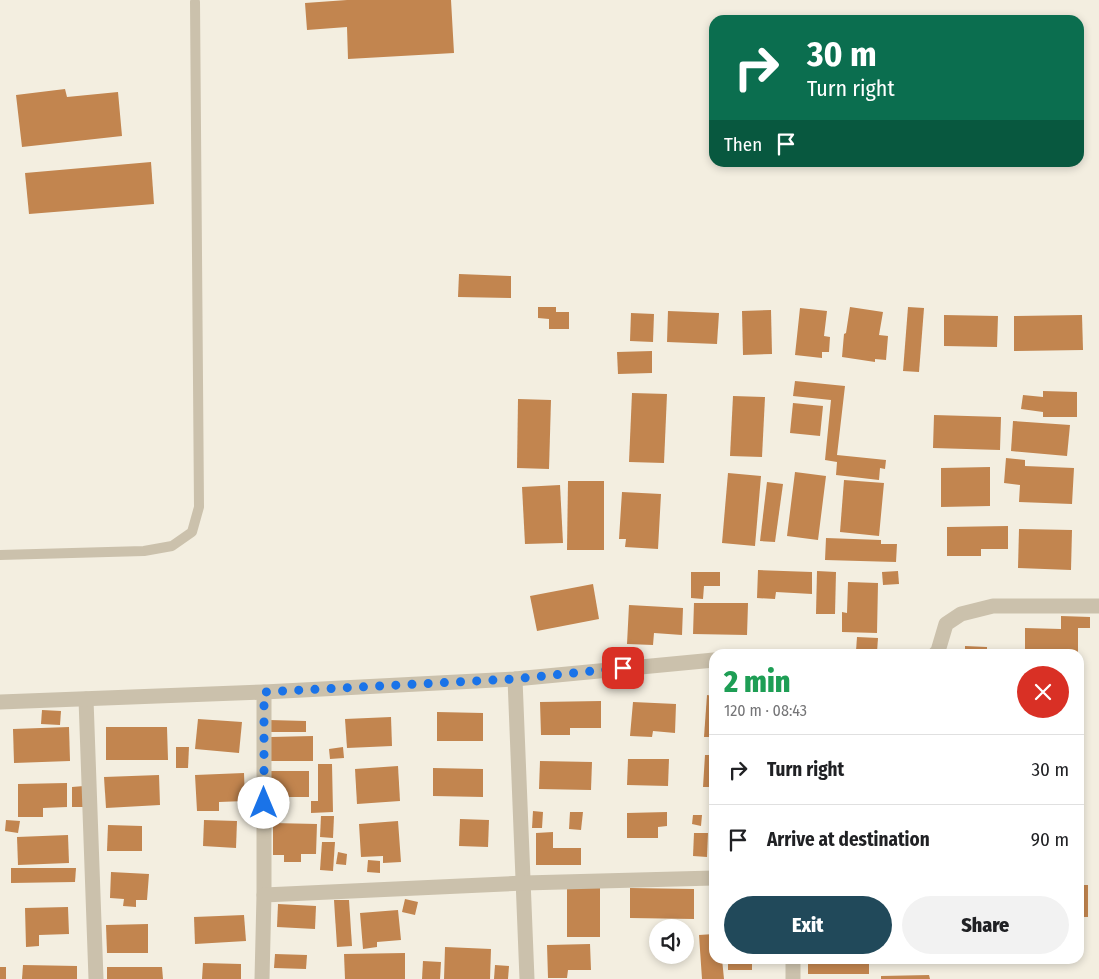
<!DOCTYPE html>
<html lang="en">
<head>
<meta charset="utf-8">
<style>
  body { margin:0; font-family:"Fira Sans Condensed",sans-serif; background:#f2f2f2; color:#202124; height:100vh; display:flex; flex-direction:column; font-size:19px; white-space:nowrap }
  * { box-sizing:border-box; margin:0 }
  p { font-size:16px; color:#757577 }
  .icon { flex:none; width:28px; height:28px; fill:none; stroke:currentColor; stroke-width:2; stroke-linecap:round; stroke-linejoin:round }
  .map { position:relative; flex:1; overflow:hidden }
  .drawer { position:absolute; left:709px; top:649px; width:375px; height:315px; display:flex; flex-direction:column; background:#fff; border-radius:15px; box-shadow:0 2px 8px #0003 }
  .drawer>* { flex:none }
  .guide { position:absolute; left:709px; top:15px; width:375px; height:152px; border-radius:15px; box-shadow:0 2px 8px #0003; background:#0b6e4f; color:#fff; overflow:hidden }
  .fabs { position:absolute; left:649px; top:919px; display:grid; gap:10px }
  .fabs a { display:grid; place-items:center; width:45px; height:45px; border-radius:50%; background:#fff; box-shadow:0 2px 8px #0003; font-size:25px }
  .pin { position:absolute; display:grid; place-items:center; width:42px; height:42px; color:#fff; margin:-21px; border-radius:10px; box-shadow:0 2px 8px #0006 }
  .me { position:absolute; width:55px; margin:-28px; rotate:0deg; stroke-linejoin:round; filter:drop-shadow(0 0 4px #0008) }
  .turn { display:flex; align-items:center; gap:18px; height:105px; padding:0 15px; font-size:22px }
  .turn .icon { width:65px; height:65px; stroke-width:2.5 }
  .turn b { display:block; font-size:35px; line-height:42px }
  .then { display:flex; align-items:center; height:48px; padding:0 15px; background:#0003; gap:10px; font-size:19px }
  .round { display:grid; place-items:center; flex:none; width:52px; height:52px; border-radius:26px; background:#f2f2f2 }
  .summary { display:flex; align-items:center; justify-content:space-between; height:85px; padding:0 15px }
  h1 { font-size:30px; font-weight:800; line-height:38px; color:#1e9e55 }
  .button { display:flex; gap:10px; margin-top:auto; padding:10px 15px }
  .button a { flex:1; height:58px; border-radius:30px; background:#21495a; color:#fff; font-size:20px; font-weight:800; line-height:58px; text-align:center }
  .button a+a { background:#f2f2f2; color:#202124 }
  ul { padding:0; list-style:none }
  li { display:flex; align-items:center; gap:15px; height:70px; padding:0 15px; border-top:1px solid #e0e0e0 }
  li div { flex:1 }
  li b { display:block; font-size:19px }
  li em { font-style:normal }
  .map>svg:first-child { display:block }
</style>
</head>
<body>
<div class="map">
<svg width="1099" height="979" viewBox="0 0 1099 979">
  <rect width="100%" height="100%" fill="#f3eee0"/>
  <!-- building -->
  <g fill="#c2854f">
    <polygon points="347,0 451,0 454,53 348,59 347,27 307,30 305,3"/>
    <polygon points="65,89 67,97 118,92 122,136 22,147 16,95"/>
    <polygon points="151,162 154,204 29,214 25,173"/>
    <polygon points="459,274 511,276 511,298 458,297"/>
    <polygon points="538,307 556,307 556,312 569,312 569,329 549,329 549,319 538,318"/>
    <polygon points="850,307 883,312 879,335 888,336 886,360 875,359 875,362 842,357 844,334 846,333"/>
    <polygon points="908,307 924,308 919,372 903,371"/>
    <polygon points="800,308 827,311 824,336 830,337 829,352 822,352 822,358 795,355"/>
    <polygon points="771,310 772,354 743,355 742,311"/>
    <polygon points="668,311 719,313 717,344 667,342"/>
    <polygon points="631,313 654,314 653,342 630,341"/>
    <polygon points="944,315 998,316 997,347 944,346"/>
    <polygon points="1082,315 1083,350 1014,351 1014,316"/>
    <polygon points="652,351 652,373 618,374 617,352"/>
    <polygon points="795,381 845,386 837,455 886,460 885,469 880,468 879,480 836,475 837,462 825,460 831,400 793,396"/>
    <polygon points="1043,391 1077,392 1077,417 1043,417 1043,412 1021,409 1023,395 1043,397"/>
    <polygon points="632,393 667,394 664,463 629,462"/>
    <polygon points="733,396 765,397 762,457 730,456"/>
    <polygon points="518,399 551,400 549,469 517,468"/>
    <polygon points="793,403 823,406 820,436 790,433"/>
    <polygon points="934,415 1001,417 1000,450 933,448"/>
    <polygon points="1013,421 1070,425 1067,456 1011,451"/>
    <polygon points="1006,458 1025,460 1025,466 1074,468 1072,504 1019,502 1020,485 1004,483"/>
    <polygon points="990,467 990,506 941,507 941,468"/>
    <polygon points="795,472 826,476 818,540 787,536"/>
    <polygon points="728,473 761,476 755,546 722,543"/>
    <polygon points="844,480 884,483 879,536 840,532"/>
    <polygon points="568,481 604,481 604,550 567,550"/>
    <polygon points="767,482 783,484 775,542 760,541"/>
    <polygon points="560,485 563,543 525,544 522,487"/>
    <polygon points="622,492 661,494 658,549 625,547 626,539 619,539"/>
    <polygon points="1008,526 1008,549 981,549 981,556 947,556 947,527"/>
    <polygon points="1019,529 1072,530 1071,570 1018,568"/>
    <polygon points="826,538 881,540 881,544 897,544 896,562 825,560"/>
    <polygon points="758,570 812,572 812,594 776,592 775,599 757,598"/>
    <polygon points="817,571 836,572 835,614 816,614"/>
    <polygon points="898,571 899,584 883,585 882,572"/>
    <polygon points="691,572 720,572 720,586 704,586 703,599 691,598"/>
    <polygon points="848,582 878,583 877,633 842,632 842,612 847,613"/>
    <polygon points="593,584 599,619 537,631 530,596"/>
    <polygon points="694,603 748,603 747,635 693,634"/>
    <polygon points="629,605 683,608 682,635 654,633 653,645 627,644"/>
    <polygon points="1061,616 1090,617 1090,628 1078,628 1078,654 1025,654 1025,628 1061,629"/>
    <polygon points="857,637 878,638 877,652 856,651"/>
    <polygon points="965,646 987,647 987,654 965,654"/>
    <polygon points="707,695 714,696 714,737 704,737"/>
    <polygon points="601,701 601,728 570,728 570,735 541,735 540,702"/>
    <polygon points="633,702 676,704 675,733 653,731 652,737 630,736"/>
    <polygon points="42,710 61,711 60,725 41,724"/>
    <polygon points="437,712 483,713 483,741 437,741"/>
    <polygon points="391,717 392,746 347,748 345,719"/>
    <polygon points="198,719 242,722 239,753 195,749"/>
    <polygon points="269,720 306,721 306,732 269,732"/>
    <polygon points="69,727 70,761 14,763 13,729"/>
    <polygon points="106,727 167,727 168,760 106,760"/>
    <polygon points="313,736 313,761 271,761 271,737"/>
    <polygon points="176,747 189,747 188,768 176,768"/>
    <polygon points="343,747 344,758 330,759 329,749"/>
    <polygon points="705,755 714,755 714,787 703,787"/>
    <polygon points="628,759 669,759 668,786 627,785"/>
    <polygon points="540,761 592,762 591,790 539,789"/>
    <polygon points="318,764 332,764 333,812 311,813 311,801 318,801"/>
    <polygon points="398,766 400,801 357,804 355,769"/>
    <polygon points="433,768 483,769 483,797 433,796"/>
    <rect x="271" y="771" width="38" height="26"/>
    <polygon points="244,773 245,801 219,802 219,811 197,811 195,775"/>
    <polygon points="159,775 160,805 106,808 104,777"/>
    <polygon points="67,783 67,807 43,808 43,817 18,817 18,784"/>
    <polygon points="84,786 84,807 72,807 72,787"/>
    <polygon points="533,811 543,812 542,828 532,828"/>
    <polygon points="570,812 583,812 581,830 569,829"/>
    <polygon points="667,812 667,826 658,827 658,838 627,838 627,813"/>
    <polygon points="693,815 702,815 701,826 692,824"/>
    <polygon points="321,816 334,816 333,838 320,837"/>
    <polygon points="460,819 489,820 488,847 459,846"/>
    <polygon points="6,820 20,821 18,833 5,831"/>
    <polygon points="204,820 237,821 236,848 203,846"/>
    <polygon points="398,821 401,862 383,863 383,856 361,857 359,824"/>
    <polygon points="273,823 317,824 316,854 301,854 301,862 284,862 284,855 273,855"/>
    <polygon points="108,825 142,826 142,851 107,851"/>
    <polygon points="553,832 553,848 581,848 581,865 536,865 536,833"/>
    <polygon points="694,833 708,833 707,857 693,856"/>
    <polygon points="68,835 69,863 18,865 17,837"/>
    <polygon points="322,842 335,842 333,871 320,870"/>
    <polygon points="338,852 347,854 346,865 336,864"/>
    <polygon points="368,860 380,861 380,873 367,872"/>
    <polygon points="11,868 76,868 75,882 11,883"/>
    <polygon points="111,872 149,874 147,900 136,900 136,907 123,906 124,899 110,898"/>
    <rect x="1079" y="885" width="9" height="32"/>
    <rect x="567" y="886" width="33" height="51"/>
    <polygon points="711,887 714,887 714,917 709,917"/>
    <polygon points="630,888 694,889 694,919 630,918"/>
    <polygon points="405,899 418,902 415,915 402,912"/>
    <polygon points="334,900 349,900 352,946 337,947"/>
    <polygon points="278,904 316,906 315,929 277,927"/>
    <polygon points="68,907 69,934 39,935 39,946 26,947 25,908"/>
    <polygon points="398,910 401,940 377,942 377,947 363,949 360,913"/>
    <polygon points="244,915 246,941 195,944 194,917"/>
    <polygon points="148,924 148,953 107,953 106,925"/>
    <polygon points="714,934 714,959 722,959 724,979 702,979 699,935"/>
    <polygon points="590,944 591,970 568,970 567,978 548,978 547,945"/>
    <polygon points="445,947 491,949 490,979 444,979"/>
    <polygon points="405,953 405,979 345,979 344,954"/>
    <polygon points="275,954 307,955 306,969 274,968"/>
    <rect x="728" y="959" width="24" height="11"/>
    <rect x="808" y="959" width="61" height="15"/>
    <polygon points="423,961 441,962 440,979 422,979"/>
    <polygon points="203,963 241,964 241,979 202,979"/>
    <polygon points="23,965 77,966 77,979 22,979"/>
    <polygon points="495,965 509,966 508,979 494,979"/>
    <rect x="0" y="967" width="6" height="12"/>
    <polygon points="107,967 162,967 163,979 107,979"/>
    <polygon points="929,975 930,979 881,979 881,976"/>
  </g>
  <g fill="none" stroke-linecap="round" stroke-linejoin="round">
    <!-- lane -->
    <polyline stroke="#cbc1ac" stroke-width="10" points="0,555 144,551 172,546 192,532 199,507 195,2"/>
    <!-- street -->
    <g stroke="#cbc1ac" stroke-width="15">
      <polyline points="935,654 938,651 946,624 961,614 993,606 1099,606"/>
      <polyline points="515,679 527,979"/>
      <polyline points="86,699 96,979"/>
      <polyline points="0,702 264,692 515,679 714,660"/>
      <polyline points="264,895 264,692"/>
      <polyline points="793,959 793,979"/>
      <polyline points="262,979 264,895 524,883 714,878"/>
    </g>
  </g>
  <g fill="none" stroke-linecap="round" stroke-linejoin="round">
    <!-- route -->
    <polyline stroke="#1a73e8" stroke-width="9" stroke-dasharray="0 16.2" points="264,803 264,692 514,679 623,668"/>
  </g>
</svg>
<div class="fabs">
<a><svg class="icon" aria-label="sound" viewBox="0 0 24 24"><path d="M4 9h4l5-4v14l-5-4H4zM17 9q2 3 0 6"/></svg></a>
</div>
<div class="pin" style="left:623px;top:668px;background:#d93025"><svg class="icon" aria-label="arrive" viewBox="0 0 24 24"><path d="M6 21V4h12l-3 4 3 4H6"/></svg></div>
<svg class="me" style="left:264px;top:803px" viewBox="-20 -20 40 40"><circle r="19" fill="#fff"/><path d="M0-13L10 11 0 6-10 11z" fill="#1a73e8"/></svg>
<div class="guide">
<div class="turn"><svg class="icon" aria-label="right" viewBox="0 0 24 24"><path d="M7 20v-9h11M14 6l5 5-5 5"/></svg><div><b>30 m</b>Turn right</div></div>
<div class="then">Then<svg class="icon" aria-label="arrive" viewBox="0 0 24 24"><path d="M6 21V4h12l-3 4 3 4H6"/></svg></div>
</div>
<section class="drawer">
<div class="summary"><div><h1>2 min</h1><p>120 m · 08:43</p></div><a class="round" style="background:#d93025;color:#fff"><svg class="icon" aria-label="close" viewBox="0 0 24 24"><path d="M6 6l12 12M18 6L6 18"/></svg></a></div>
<ul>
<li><svg class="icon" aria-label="right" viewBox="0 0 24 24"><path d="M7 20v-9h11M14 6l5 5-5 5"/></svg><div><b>Turn right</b></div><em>30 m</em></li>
<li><svg class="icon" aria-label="arrive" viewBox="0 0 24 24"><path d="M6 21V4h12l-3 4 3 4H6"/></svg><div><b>Arrive at destination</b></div><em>90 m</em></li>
</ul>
<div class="button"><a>Exit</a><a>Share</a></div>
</section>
</div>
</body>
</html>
